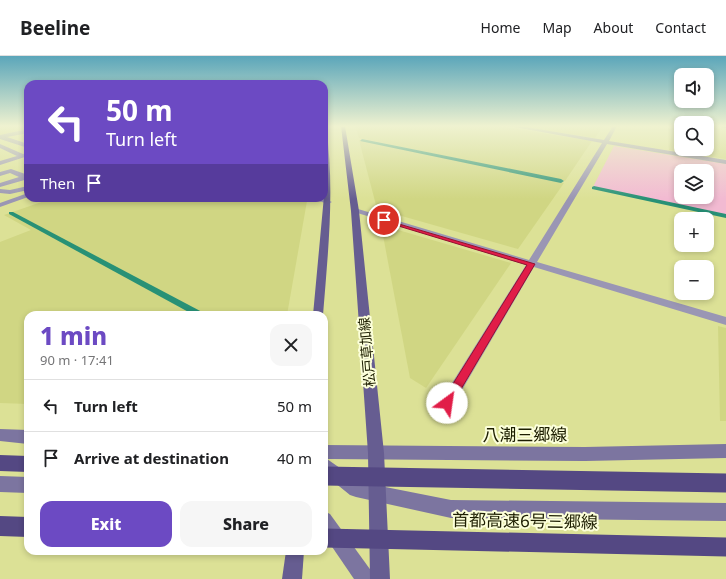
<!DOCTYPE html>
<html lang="en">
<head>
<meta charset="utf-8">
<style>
  body { margin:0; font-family:"Noto Sans","Noto Sans JP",sans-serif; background:#f6f6f6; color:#202124; height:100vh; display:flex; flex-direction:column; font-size:15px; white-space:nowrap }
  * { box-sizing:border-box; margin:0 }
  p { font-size:13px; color:#757577 }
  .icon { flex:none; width:22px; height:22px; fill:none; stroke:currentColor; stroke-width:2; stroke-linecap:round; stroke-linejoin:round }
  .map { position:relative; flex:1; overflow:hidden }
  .drawer { position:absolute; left:24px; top:255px; width:304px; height:244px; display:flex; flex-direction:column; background:#fff; border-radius:12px; box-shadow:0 2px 6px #0003 }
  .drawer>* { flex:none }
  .guide { position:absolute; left:24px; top:24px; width:304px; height:122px; border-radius:12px; box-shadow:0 2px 6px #0003; background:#6c4ac3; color:#fff; overflow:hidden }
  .controls { position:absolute; left:674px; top:12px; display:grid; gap:8px }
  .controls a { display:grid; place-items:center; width:40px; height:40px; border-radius:8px; background:#fff; box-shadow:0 2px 6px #0003; font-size:20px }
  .pin { position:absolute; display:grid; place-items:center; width:34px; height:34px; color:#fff; margin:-17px; border:2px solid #fff; border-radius:50%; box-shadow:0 1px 4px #0007 }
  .me { position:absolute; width:44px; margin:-22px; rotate:31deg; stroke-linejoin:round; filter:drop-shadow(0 0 3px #0008) }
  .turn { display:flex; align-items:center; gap:14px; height:84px; padding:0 16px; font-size:18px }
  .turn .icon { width:52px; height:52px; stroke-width:2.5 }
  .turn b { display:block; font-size:28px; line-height:34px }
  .then { display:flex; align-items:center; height:38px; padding:0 16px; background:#0003; gap:8px; font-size:15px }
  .round { display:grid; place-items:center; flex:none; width:42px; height:42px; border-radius:12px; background:#f6f6f6 }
  .headline { display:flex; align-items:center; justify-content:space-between; height:68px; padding:0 16px }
  h1 { font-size:24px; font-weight:800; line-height:30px; color:#6c4ac3 }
  .primary-button { display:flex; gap:8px; margin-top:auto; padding:8px 16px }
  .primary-button a { flex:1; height:46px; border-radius:12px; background:#6c4ac3; color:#fff; font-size:16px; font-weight:800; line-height:46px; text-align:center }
  .primary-button a+a { background:#f6f6f6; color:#202124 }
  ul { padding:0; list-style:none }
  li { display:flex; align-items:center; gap:12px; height:52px; padding:0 16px; border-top:1px solid #e0e0e0 }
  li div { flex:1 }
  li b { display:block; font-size:15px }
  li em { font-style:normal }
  header { display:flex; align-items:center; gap:24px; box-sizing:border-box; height:56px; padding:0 20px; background:#fff; border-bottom:1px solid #e0e0e0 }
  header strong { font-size:19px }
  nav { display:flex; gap:22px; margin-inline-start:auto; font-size:14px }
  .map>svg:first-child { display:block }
</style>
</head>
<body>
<header>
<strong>Beeline</strong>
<nav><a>Home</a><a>Map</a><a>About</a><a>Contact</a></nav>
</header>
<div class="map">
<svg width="726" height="523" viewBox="0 0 726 523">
  <rect width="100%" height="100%" fill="#dce196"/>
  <!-- built -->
  <g fill="#d0d683">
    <polygon points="0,70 28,70 28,73 0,79"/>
    <polygon points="355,70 499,70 592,85 565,125 359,82"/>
    <polygon points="521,70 603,70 595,82"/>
    <polygon points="673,70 681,70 681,93 707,93 707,70 726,70 726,103 669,94"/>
    <polygon points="359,84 564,127 518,193 377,153"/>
    <polygon points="53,142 297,142 307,145 287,259 28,259 28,348 0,347 0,186 31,174 4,159"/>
    <polygon points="381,169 511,207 426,332 410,322"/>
    <polygon points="718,270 726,272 726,365 720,365"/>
  </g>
  <!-- green -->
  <path fill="#f2bad2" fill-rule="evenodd" d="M614,90L726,108V159L593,131ZM681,115H707V141H681Z"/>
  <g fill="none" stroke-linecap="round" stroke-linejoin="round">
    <!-- stream -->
    <g fill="#289176" fill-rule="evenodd">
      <polygon points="716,70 726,70 726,72"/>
      <polygon points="362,83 561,123 564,125 561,127 360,85"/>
      <polygon points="594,130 726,158 726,162 592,133 592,131"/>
      <polygon points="9,156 13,156 204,257 205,259 194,259 9,158"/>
    </g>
    <!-- service -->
    <g fill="#9a96b4" fill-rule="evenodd">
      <polygon points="28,73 28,77 7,81 28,88 28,92 0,83 0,79"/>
      <polygon points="0,88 23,98 28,96 28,100 0,109 0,105 17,100 0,92"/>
      <polygon points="11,113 28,119 28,123 0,131 0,127 19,121 10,117 0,120 0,116"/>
      <polygon points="28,130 28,134 10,138 0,137 0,133 10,134"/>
      <polygon points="28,137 28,141 0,151 0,147"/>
    </g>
    <!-- minor -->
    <g fill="#9a96b4" fill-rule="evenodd">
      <polygon points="509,70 520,70 604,84 613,70 617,70 609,85 726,104 726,108 607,88 537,206 726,261 726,269 534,211 452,351 447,353 442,351 440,347 442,343 526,209 351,155 358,153 529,204 602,87"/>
      <polygon points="310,142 322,142 332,146 328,148"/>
    </g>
    <!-- secondary -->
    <g fill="#7c75a0" fill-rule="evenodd">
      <polygon points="0,373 28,374 28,388 0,385"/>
      <polygon points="726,388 726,402 585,405 327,403 360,426 451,444 726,447 726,465 451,462 356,441 350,439 324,418 324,389 585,391"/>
      <polygon points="0,420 28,421 28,437 0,436"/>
      <polygon points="324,455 330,458 372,516 375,523 354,523 324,479"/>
    </g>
    <!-- primary -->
    <g fill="#665d91" fill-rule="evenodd">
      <path d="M324,70H326C335,133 328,196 323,259H313L324,140Z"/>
      <polygon points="341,70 345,70 359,155 384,397 390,523 370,523 368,397 351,155"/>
      <polygon points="286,495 304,495 302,523 282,523"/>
    </g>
    <!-- motorway -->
    <g fill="#544883" fill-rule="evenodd">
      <polygon points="0,399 28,400 28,416 0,415"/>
      <polygon points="0,460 28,461 28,481 0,480"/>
    </g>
    <!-- motorway-bridge -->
    <g stroke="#544883" stroke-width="19">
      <polyline points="324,420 726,427"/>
      <polyline points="324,482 726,491"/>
    </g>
  </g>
  <!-- sky -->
  <linearGradient id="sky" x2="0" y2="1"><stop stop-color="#5ba6ba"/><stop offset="0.49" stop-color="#eff2d0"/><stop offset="1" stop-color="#eff2d0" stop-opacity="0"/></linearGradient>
  <rect width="726" height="143" fill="url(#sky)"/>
  <!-- route -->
  <polygon fill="#e11d48" stroke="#92132f" points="382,163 535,208 451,350 443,350 441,347 527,209 382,165"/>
  <g text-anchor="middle" stroke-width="4" stroke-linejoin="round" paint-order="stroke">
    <!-- street labels -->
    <g font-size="14" fill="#1d1e01" stroke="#fcffda">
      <text transform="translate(367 296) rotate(-95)" y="5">松戸草加線</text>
    </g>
    <!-- near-street labels -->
    <g font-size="17" fill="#1d1e01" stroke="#fcffda">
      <text x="525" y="385">八潮三郷線</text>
      <text transform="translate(525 465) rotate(1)" y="6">首都高速6号三郷線</text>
    </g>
  </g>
</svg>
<div class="controls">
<a><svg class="icon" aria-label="sound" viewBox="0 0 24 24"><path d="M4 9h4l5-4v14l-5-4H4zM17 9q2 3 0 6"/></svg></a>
<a><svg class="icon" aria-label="search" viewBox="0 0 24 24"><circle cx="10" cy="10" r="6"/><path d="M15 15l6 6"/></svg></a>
<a><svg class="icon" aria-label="layers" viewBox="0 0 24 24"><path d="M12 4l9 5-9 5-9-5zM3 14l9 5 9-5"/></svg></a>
<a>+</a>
<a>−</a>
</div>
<div class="pin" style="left:384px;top:164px;background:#d93025"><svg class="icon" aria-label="arrive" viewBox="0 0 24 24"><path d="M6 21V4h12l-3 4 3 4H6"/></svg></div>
<svg class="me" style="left:447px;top:347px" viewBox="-20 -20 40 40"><circle r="19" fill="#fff"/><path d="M0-13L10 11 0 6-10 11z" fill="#e11d48"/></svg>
<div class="guide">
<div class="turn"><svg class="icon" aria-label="left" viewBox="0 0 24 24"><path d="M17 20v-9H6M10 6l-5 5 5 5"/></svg><div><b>50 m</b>Turn left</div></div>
<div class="then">Then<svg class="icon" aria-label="arrive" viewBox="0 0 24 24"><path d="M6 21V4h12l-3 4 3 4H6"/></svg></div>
</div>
<section class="drawer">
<div class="headline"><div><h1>1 min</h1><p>90 m · 17:41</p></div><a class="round"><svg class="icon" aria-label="close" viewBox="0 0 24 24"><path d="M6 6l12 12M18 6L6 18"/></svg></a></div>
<ul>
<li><svg class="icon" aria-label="left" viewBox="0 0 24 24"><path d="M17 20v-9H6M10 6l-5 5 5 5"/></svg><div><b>Turn left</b></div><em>50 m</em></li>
<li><svg class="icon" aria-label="arrive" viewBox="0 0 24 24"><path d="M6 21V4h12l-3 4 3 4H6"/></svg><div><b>Arrive at destination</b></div><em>40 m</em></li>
</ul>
<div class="primary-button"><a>Exit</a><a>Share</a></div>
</section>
</div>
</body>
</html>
